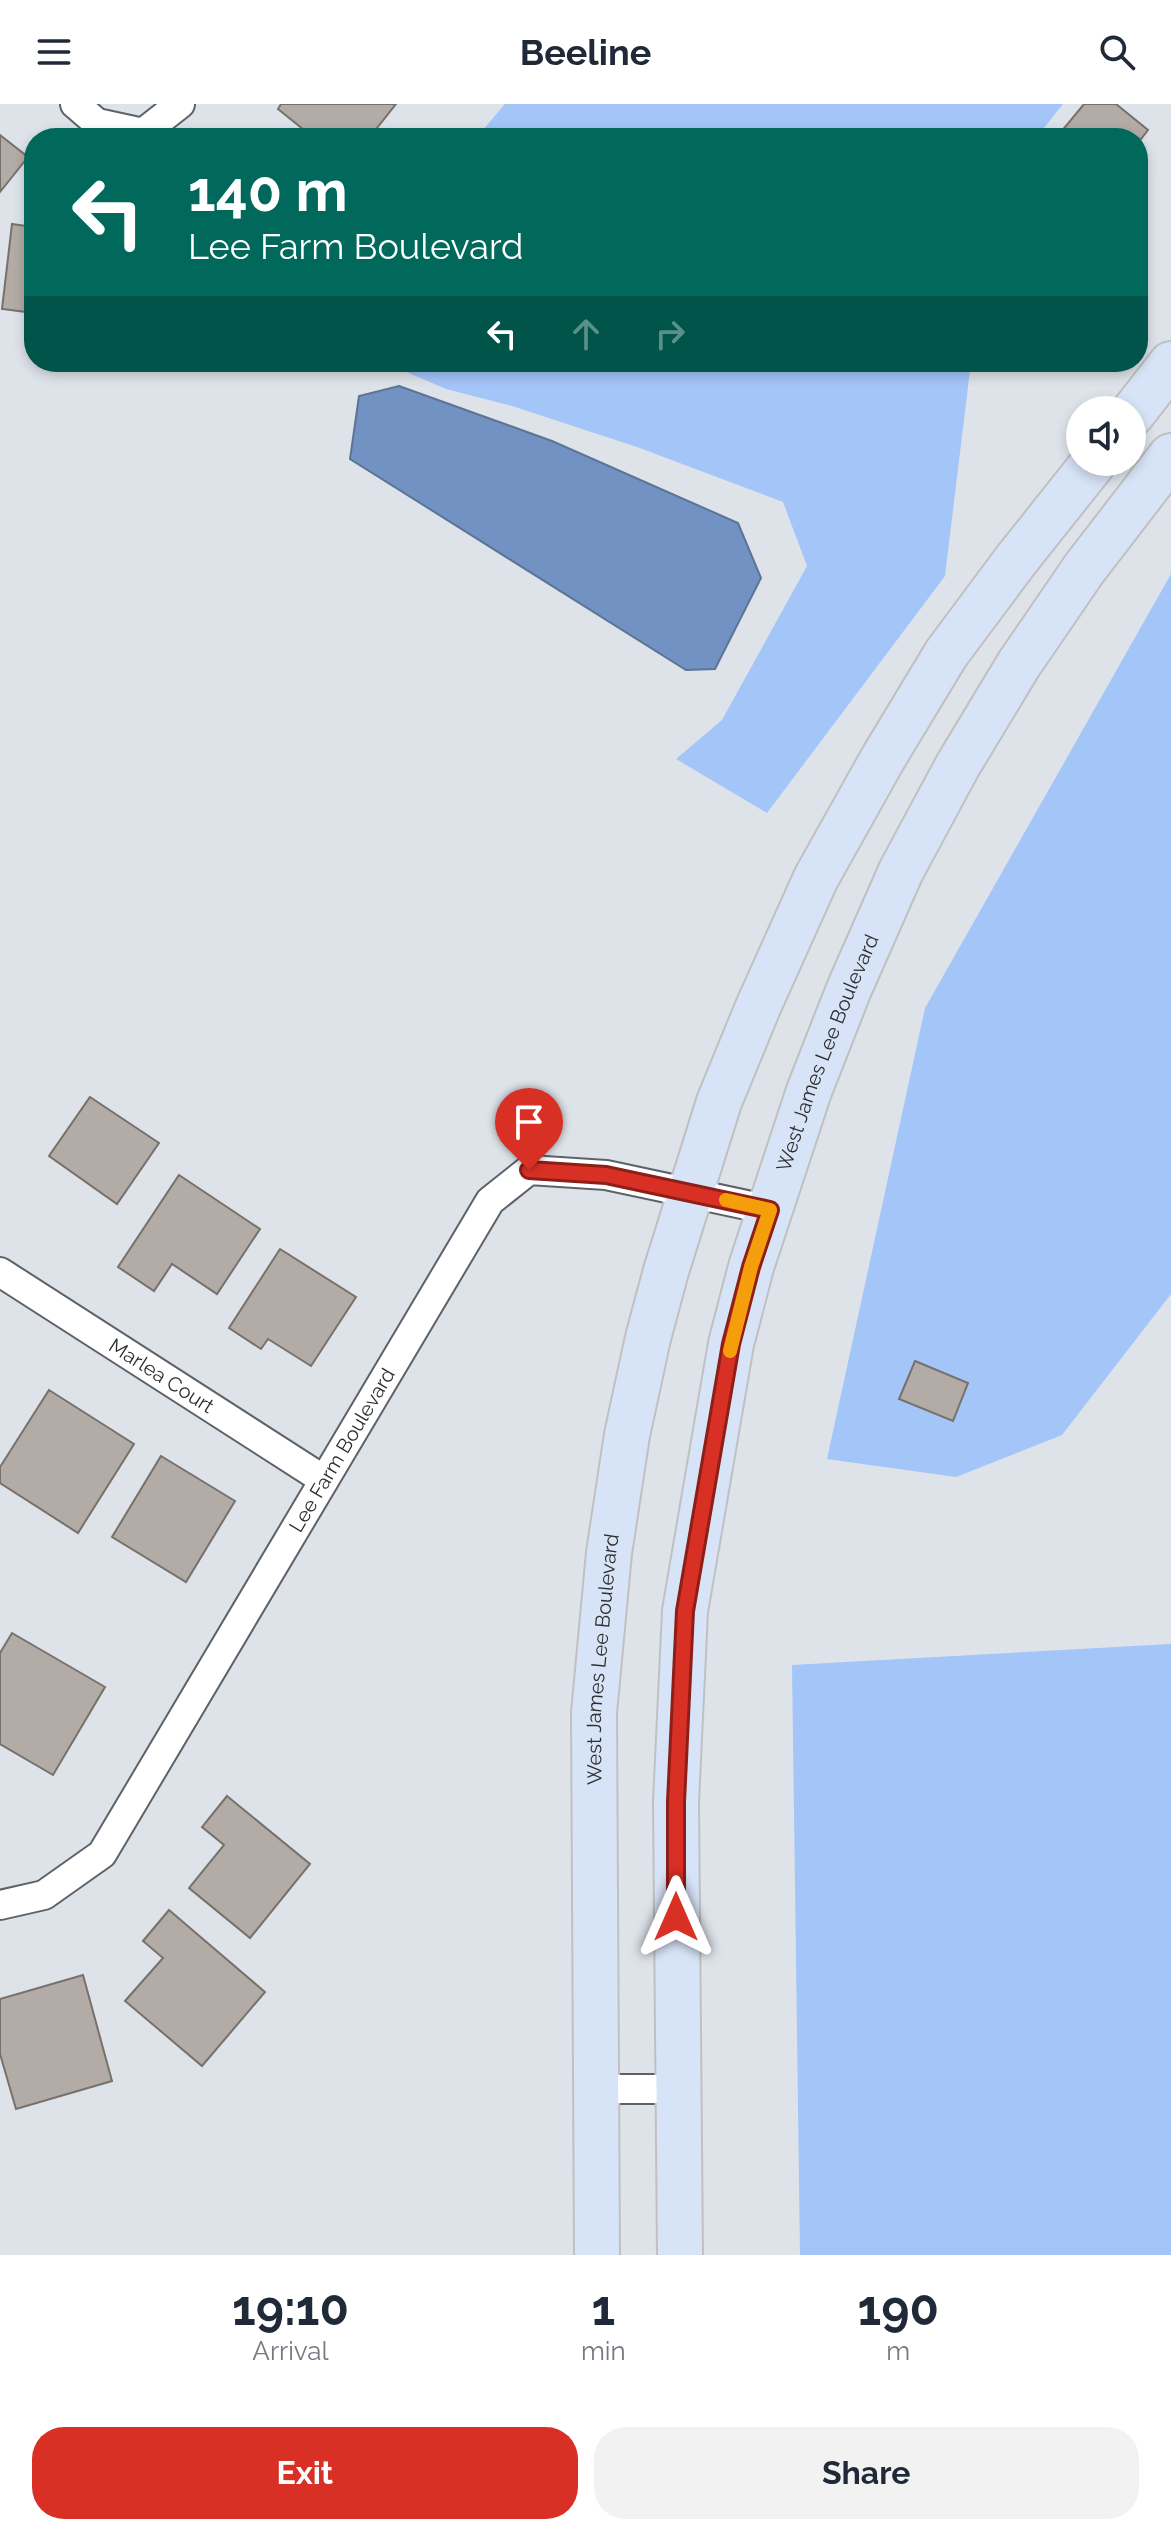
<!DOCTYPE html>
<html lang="en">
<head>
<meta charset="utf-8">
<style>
  body { margin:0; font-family:Raleway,sans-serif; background:#f2f2f3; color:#1f2937; height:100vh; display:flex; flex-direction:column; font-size:30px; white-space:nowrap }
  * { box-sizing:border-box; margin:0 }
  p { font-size:26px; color:#747a83 }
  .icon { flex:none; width:44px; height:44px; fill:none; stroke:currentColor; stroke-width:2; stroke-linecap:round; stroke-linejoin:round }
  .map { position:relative; height:2151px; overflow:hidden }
  .sheet { display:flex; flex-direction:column; background:#fff; flex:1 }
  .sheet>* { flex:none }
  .banner { position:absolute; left:24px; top:24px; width:1124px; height:244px; border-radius:32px; box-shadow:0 4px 12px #0003; background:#00695c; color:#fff; overflow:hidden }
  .tools { position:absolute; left:1066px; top:292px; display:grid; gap:16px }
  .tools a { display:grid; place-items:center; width:80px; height:80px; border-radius:50%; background:#fff; box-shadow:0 4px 12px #0003; font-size:40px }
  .pin { position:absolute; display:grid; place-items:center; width:68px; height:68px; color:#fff; margin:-82px -34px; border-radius:50% 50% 50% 0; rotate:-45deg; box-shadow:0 0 8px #0007 }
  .pin .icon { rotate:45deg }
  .me { position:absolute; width:88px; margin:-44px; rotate:0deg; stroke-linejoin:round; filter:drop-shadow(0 0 6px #0008) }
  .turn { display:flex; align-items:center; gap:28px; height:168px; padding:0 32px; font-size:36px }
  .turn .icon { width:104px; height:104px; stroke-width:2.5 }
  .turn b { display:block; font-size:56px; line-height:68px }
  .lanes { display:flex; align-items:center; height:76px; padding:0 32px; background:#0003; justify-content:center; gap:40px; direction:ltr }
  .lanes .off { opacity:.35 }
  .eta { display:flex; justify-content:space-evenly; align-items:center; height:136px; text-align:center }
  .eta b { font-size:48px; font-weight:700; line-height:56px }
  .action { display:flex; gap:16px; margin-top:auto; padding:16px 32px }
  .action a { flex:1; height:92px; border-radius:32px; background:#d93025; color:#fff; font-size:32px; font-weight:700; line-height:92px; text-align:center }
  .action a+a { background:#f2f2f3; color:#1f2937 }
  header { display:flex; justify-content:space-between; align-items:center; height:104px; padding:0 32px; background:#fff; font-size:36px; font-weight:700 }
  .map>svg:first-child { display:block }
</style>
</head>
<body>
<header><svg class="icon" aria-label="menu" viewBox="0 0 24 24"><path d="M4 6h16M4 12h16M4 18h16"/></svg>Beeline<svg class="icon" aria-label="search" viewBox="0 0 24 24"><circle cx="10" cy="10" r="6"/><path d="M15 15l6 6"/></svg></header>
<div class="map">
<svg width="1171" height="2151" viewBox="0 0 1171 2151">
  <rect width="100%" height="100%" fill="#dee3ea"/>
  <!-- green -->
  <g fill="#a3c5f8">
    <polygon points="505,0 1063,0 1036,34 476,34"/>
    <polygon points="383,258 971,258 945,472 767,709 676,655 722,616 807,462 783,398 637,343 512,302 446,285"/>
    <polygon points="1171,470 1171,1190 1062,1331 956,1373 827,1355 925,904"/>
    <polygon points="1171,1540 1171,2151 800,2151 792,1561"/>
  </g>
  <!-- water -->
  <polygon fill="#7192c2" stroke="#5c7496" stroke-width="2" points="399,282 552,337 738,419 761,474 715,565 686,566 350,355 359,292"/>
  <!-- building -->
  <g fill="#b2aba6" stroke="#77716c" stroke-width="2">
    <polygon points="281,0 396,0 369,34 314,34 278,5"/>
    <polygon points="1084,0 1116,0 1148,26 1138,39 1138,34 1056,34"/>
    <polygon points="0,31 28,53 0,88"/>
    <polygon points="12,120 34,123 34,209 2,205"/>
    <polygon points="90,993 159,1039 117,1100 49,1052"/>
    <polygon points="179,1071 260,1125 217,1190 172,1160 154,1187 118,1163"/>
    <polygon points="280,1145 356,1193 311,1262 268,1235 261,1245 229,1224"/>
    <polygon points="915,1257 968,1279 953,1317 899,1295"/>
    <polygon points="49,1286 134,1340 78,1429 0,1379 0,1363"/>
    <polygon points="161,1352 235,1397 186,1478 112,1433"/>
    <polygon points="12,1529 105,1583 53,1671 0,1640 0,1549"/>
    <polygon points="227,1692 310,1760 250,1834 189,1784 224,1741 202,1723"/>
    <polygon points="169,1806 265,1888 202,1962 125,1897 163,1854 143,1837"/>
    <polygon points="83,1871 112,1977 16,2005 0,1950 0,1895"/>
  </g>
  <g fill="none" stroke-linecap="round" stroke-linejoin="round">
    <!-- street casing -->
    <g stroke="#5e6268" stroke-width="32">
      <g id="street">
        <polyline points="75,0 97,19 143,29 180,0"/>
        <path id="s1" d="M0,1168L324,1376"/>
        <path id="s2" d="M0,1801L44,1791L102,1750L490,1097L529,1066L606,1071L770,1106"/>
        <polyline points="595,1985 679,1985"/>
      </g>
    </g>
    <!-- primary casing -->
    <g stroke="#c0c0c1" stroke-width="48">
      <g id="primary">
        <polyline points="1132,310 1171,260"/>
        <path id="s3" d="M597,2151L594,1609L609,1449L627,1331L648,1234L666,1167L719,998L758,903L816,774L882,656L946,550L1016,456L1094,358"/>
        <path id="s4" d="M680,2151L676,1698L685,1507L731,1240L751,1163L809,987L849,885L901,767L958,661L1019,560L1084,465L1171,352"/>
      </g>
    </g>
    <!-- street -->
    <use href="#street" stroke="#fff" stroke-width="28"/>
    <!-- primary -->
    <use href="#primary" stroke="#d7e3f6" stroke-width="44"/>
  </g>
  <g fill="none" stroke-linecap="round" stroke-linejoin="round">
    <!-- route casing -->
    <g stroke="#8d1f18" stroke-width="20">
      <polyline id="route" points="529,1066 606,1071 770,1106 751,1163 731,1240 685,1507 676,1698 676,1813"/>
    </g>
    <!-- route -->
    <use href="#route" stroke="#d93025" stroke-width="14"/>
    <!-- slow -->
    <polyline stroke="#f59e0b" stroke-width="14" points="726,1096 770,1106 751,1163 730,1247"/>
  </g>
  <g text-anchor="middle" stroke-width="6" stroke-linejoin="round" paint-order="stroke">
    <!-- street labels -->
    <g font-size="20" fill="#2c2e30" stroke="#ecf0f7">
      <text dy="7" stroke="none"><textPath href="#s4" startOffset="1222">West James Lee Boulevard</textPath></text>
      <text dy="7" stroke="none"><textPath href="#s1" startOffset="192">Marlea Court</textPath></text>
      <text dy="7" stroke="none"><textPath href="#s2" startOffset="586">Lee Farm Boulevard</textPath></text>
      <text dy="7" stroke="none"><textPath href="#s3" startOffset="596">West James Lee Boulevard</textPath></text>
    </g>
  </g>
</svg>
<div class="tools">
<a><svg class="icon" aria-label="sound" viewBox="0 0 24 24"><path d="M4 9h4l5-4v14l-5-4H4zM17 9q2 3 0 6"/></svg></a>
</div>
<div class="pin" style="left:529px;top:1066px;background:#d93025"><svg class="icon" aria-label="arrive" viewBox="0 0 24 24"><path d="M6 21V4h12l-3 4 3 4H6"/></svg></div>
<svg class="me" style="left:676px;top:1813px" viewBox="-20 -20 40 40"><path d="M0-17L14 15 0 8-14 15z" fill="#d93025" stroke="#fff" stroke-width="4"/></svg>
<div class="banner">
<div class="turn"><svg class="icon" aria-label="left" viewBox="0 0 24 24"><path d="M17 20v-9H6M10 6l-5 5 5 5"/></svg><div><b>140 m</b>Lee Farm Boulevard</div></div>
<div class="lanes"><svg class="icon" aria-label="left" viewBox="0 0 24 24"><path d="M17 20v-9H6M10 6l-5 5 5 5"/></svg><svg class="icon off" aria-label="ahead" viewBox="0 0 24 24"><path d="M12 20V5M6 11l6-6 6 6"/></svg><svg class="icon off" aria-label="right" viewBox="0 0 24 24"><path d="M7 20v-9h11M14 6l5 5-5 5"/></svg></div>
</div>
</div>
<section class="sheet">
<div class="eta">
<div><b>19:10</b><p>Arrival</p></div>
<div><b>1</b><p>min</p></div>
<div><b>190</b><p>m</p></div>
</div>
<div class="action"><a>Exit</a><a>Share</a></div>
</section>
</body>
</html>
